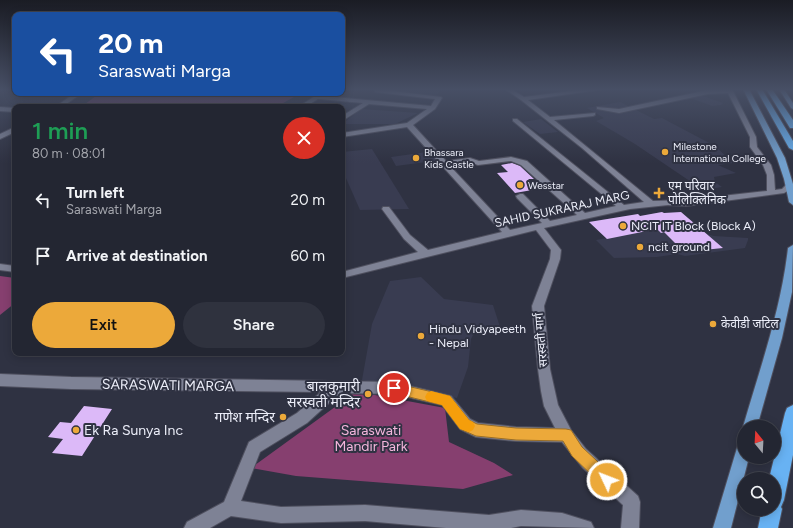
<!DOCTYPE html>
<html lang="en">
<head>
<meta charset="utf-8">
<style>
  body { margin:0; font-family:Figtree,"Noto Sans Devanagari",sans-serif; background:#2f323e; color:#f1f3f6; height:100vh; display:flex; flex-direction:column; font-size:15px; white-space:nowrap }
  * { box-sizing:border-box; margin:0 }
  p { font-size:13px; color:#a3a5ac }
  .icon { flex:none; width:22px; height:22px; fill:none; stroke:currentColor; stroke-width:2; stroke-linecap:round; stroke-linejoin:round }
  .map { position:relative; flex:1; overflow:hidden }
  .details { position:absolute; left:12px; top:104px; width:333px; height:252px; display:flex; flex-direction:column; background:#232632; border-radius:8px; box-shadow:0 2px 10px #0003,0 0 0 1px #40434d }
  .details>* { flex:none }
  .top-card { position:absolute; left:12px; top:12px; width:333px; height:84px; border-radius:8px; box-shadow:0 2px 10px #0003,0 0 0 1px #40434d; background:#1a4fa0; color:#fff; overflow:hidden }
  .needle { width:26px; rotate:342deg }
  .tools { position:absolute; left:737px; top:420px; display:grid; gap:8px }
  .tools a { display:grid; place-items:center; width:44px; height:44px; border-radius:50%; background:#232632; box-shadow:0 2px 10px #0003,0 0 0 1px #40434d; font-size:20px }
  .pin { position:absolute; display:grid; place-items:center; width:34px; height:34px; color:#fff; margin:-17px; border:2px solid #fff; border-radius:50%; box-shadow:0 1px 4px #0007 }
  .me { position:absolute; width:44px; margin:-22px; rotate:313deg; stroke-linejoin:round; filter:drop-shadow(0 0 3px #0008) }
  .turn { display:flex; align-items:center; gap:14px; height:84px; padding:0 20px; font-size:18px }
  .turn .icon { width:52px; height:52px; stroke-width:2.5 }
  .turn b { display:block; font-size:28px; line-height:34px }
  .round { display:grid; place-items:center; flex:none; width:42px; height:42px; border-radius:21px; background:#2f323e }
  .overview { display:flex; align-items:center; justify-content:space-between; height:68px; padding:0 20px }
  h1 { font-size:24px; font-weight:600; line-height:30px; color:#1e9e55 }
  .action { display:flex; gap:8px; margin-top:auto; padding:8px 20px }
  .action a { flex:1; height:46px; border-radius:24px; background:#eca93a; color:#111; font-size:16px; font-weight:600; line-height:46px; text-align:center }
  .action a+a { background:#2f323e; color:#f1f3f6 }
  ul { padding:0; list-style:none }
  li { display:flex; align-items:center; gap:12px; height:56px; padding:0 20px }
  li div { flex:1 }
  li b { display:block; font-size:15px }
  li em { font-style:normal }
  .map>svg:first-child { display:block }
</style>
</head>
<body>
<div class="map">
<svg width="793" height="528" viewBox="0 0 793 528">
  <rect width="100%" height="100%" fill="#2f3242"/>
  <!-- built -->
  <g fill="#393c51">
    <polygon points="376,89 430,89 440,91 435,96 428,95 426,96"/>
    <polygon points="685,96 703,96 723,103 721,105 712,106"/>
    <polygon points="620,102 654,119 662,118 715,146 733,163 718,165 736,173 714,177 715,182 722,187 703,190 635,144 596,121 604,118 587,108"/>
    <polygon points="361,109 418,113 395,124 342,124"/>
    <polygon points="541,119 558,132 540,134 523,122"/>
    <polygon points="372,149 409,209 360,210 342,169 342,152"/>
    <polygon points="434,151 441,160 396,166 391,157"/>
    <polygon points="662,212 664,213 681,212 707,234 714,236 748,238 748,240 745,248 685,256 677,254 657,257 614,258 596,240 607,238 589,222 638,214 640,216"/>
    <polygon points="421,277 444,299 493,305 500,327 474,333 471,339 468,367 457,398 362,380 372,324 390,281"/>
  </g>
  <!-- green -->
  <g fill="#863f6f">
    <polygon points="100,93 301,93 276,107 81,107"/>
    <polygon points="0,276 15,278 15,303 0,315"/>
    <polygon points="343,394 375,395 445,408 449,442 494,463 513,475 463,489 296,476 251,468 335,407"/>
  </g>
  <!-- building -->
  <g fill="#dcb9f8">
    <polygon points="512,163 520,166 534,179 528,179 538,189 515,193 497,173 508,172 501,165"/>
    <polygon points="662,212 664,213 681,212 723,248 684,252 664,232 661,233 657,229 607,239 589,222 638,214 640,216"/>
    <polygon points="84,406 112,409 82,456 52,453 63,439 48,437 60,422 71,423"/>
  </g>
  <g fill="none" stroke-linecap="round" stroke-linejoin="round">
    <!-- street casing -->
    <g stroke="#4f505f" stroke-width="2">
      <g id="street">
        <path d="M377,89L441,97L442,98L435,109L413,125L446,161L470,158L479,161L511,157L527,161L585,213L616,206L513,121V119H517L624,205L644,202L582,148L521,100L505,89H511L524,97L587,89H604L528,100L550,117L595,113V115L593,116L554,120L653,201L686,200L767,191V175L763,165L750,147V137L728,93L708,94L619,113L597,109V107L619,109L708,90L732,89L756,137L757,147L771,165L774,175L775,190L782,189L787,184L793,185V188L784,193L686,206L668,205L630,209L544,228L561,250L560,259L544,306L550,369L558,405L571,430L586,449L638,496L640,502L639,528H621L623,505L583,468L562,442L516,441L476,437L460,429L442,405L394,394L340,393L307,423L260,452L241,501L281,507L365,505L489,515L521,510L562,513L591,522L594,528L521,526L511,528H446L365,521L281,523L231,516L210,528H184L187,522L224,502L249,442L297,413L321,392L71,389L0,386V374L71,377L394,382L451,396L470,419L478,423L516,427L555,428L544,406L541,391L538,369L532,306L550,259L551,250L536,230L342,278V272L418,252L404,239L382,209L383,207H389L410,235L428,250L502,232L407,127L342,137V133L407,123L427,109L369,104L342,121V116L363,103L318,99L305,107H298L320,93H324L323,96L431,106L435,99L375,92V90ZM511,161L521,165L577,215L550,221L523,194H520L516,196L517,198L542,223L510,230L449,165L469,162L478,165Z"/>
        <polygon points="75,93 82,93 62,107 55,107"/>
        <polygon points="0,107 15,108 15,112 0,111"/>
        <polygon points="15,127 15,132 0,139 0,134"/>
        <polygon points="0,264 15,266 15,272 0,270"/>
      </g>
    </g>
    <!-- primary casing -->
    <g stroke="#4f505f" stroke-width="2">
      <g id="primary">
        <polygon points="743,89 749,89 785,158 793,184 793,205 789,202 784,179 777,158"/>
        <polygon points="779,89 784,89 793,103 793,109 791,108"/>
        <path d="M793,245L792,292L782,338L757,427H744V430L743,427C760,368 781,310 788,248Z"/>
        <polygon points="744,441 744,457 749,457 731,528 713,528 737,448 739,443"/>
      </g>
    </g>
    <!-- highway casing -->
    <g stroke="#4f505f" stroke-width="2">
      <g id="highway">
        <polygon points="756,89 762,89 793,141 793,150 789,148"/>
        <polygon points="766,89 772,89 793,120 793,128 790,128"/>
        <polygon points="793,405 793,455 784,500 781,507 782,509 778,528 758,528 762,509 774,509 774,479 769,479 785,413 787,408"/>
      </g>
    </g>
    <!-- street -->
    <use href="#street" fill="#7e8295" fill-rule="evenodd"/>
    <!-- primary -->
    <use href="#primary" fill="#719fcd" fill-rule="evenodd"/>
    <!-- highway -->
    <use href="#highway" fill="#68b2f3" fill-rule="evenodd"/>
  </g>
  <!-- sky -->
  <linearGradient id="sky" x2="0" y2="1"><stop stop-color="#1a1c24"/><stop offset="0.55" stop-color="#474f65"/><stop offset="1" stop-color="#474f65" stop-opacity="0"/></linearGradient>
  <rect width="793" height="163" fill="url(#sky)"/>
  <!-- route -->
  <polygon fill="#eca93a" stroke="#996e26" points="394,383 450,396 469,420 477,424 516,428 566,429 571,430 582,447 612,475 614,480 612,485 607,488 602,485 572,456 563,441 516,440 476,436 460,429 442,405 389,392 388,388 389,385"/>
  <!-- slow -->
  <polygon fill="#f59e0b" points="431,391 450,396 469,420 473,422 475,426 473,430 469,432 460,429 442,405 427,401 425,397 427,393"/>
  <!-- markers -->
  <g fill="#eca93a" stroke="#2f3242" stroke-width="1.5">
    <circle cx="665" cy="152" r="4"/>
    <circle cx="416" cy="158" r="4"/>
    <circle cx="520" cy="185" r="4"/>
    <path d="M657 187h4v4h4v4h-4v4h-4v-4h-4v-4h4z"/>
    <circle cx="623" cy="226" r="4"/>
    <circle cx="640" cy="247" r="4"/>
    <circle cx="713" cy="324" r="4"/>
    <circle cx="421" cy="336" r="4"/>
    <circle cx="368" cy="394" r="4"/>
    <circle cx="283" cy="417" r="4"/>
    <circle cx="76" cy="430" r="4"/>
  </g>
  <g text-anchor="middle" stroke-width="4" stroke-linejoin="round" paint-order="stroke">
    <!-- far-poi labels -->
    <g font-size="10" fill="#eceef9" stroke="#2f3242" text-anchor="start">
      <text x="673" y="150">Milestone<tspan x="673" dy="12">International College</tspan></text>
      <text x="424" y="156">Bhassara<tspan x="424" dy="12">Kids Castle</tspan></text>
      <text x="528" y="189">Wesstar</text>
    </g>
    <!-- poi labels -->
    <g font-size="12" fill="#eceef9" stroke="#2f3242" text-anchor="start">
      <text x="668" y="190">एम परिवार<tspan x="668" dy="14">पोलिक्लिनिक</tspan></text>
      <text x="631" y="230">NCIT IT Block (Block A)</text>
      <text x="648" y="251">ncit ground</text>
      <text x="721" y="328">केवीडी जटिल</text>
      <text x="429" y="333">Hindu Vidyapeeth<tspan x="429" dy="14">- Nepal</tspan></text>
    </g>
    <!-- street labels -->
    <g font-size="12" fill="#eceef9" stroke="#2f3242">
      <text transform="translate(562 209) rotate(-12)" y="4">SAHID SUKRARAJ MARG</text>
      <text transform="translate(541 340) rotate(-95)" y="4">सरस्वती मार्ग</text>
    </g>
    <!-- near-street labels -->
    <g font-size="14" fill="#eceef9" stroke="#2f3242">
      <text transform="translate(168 385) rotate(1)" y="5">SARASWATI MARGA</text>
    </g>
    <!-- near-poi labels -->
    <g font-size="14" fill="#eceef9" stroke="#2f3242" text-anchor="end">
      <text x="360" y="391">बालकुमारी<tspan x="360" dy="16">सरस्वती मन्दिर</tspan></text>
      <text x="275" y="422">गणेश मन्दिर</text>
      <text x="84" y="435" text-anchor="start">Ek Ra Sunya Inc</text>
    </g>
    <!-- near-park labels -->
    <g font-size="14" fill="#f4b5dc" stroke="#2f3242">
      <text x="371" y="435">Saraswati<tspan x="371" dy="16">Mandir Park</tspan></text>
    </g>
  </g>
</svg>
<div class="tools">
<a><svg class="needle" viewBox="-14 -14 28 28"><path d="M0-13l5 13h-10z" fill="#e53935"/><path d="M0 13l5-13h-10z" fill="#a3a5ac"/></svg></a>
<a><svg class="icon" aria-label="search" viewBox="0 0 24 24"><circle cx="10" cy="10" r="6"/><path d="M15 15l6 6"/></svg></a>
</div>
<div class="pin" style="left:394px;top:388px;background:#d93025"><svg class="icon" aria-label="arrive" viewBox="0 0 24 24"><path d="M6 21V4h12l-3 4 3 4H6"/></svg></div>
<svg class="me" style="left:607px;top:480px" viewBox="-20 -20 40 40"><circle r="17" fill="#eca93a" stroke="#fff" stroke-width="3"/><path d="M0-11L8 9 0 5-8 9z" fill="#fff"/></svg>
<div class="top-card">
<div class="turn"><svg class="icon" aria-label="left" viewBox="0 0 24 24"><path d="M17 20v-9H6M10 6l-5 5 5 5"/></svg><div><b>20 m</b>Saraswati Marga</div></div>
</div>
<section class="details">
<div class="overview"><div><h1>1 min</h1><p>80 m · 08:01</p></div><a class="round" style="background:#d93025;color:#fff"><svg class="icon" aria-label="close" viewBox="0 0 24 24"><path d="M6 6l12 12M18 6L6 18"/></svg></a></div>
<ul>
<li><svg class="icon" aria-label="left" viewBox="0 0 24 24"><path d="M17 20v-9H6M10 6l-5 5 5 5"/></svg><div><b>Turn left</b><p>Saraswati Marga</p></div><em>20 m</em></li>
<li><svg class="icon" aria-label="arrive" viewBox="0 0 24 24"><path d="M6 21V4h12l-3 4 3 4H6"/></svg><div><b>Arrive at destination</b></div><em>60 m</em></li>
</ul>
<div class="action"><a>Exit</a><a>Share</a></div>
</section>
</div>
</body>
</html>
